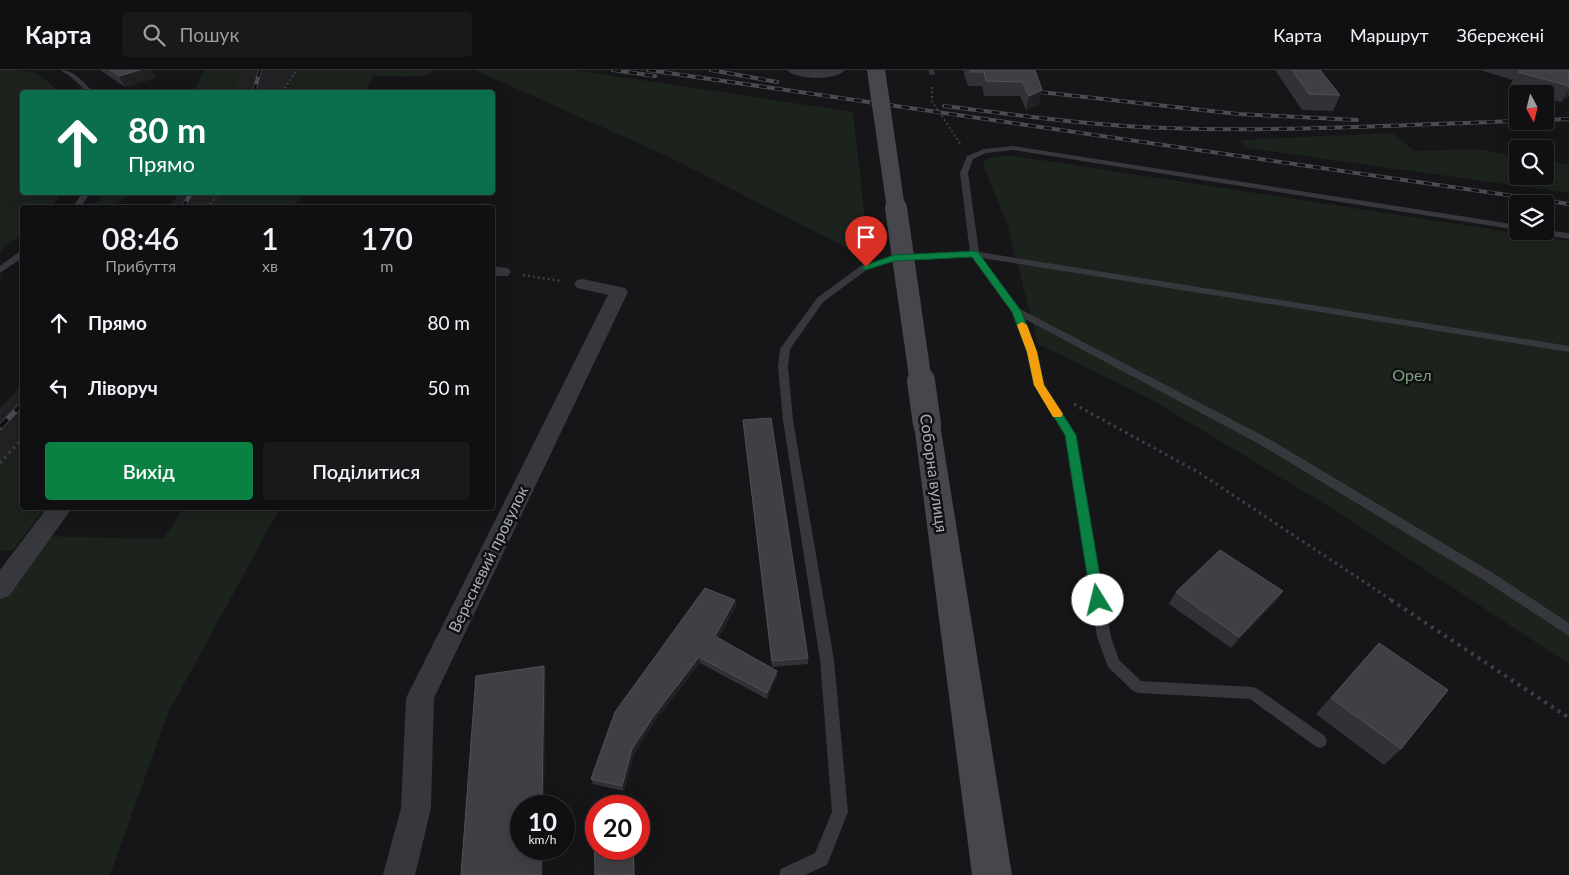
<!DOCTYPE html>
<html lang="uk">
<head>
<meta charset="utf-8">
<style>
  body { margin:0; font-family:Lato,sans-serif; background:#19191b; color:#f1f3f6; height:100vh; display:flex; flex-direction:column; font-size:19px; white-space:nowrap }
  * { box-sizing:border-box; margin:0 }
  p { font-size:16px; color:#9c9d9f }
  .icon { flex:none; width:28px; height:28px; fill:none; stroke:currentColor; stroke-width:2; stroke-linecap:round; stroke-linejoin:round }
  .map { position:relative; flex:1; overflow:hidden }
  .details { position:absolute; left:20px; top:135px; width:475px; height:305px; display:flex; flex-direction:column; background:#101012; border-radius:5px; box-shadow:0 5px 20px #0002,0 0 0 1px #303032 }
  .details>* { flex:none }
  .top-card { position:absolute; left:20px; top:20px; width:475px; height:105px; border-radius:5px; box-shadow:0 5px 20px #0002,0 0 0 1px #303032; background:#0b6e4f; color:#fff; overflow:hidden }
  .needle { width:32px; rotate:173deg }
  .fabs { position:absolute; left:1509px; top:15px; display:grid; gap:10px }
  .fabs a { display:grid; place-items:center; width:45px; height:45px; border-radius:5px; background:#101012; box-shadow:0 5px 20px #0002,0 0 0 1px #303032; font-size:25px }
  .speed { position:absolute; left:510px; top:725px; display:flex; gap:10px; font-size:25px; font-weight:700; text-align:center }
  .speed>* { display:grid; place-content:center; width:65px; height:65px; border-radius:50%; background:#101012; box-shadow:0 5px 20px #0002,0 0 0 1px #303032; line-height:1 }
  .speed small { font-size:12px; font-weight:400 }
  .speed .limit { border:8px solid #d22; background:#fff; color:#111 }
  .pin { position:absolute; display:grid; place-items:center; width:42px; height:42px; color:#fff; margin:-51px -21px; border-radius:50% 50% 50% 0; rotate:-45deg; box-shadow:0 0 5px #0007 }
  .pin .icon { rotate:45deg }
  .me { position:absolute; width:55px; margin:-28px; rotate:351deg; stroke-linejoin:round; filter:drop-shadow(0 0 4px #0008) }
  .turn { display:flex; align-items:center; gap:18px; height:105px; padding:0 25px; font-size:22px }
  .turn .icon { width:65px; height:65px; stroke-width:2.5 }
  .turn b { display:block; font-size:35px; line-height:42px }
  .eta { display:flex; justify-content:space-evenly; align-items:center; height:85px; text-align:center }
  .eta b { font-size:30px; font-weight:600; line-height:35px }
  .cta { display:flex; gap:10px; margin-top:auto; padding:10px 25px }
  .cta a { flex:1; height:58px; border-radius:5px; background:#0b8043; color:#fff; font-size:20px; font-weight:600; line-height:58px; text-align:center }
  .cta a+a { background:#19191b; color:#f1f3f6 }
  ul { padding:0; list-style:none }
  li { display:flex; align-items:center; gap:15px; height:65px; padding:0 25px }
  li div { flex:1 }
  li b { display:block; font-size:19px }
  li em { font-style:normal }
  header { display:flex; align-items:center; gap:30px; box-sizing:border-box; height:70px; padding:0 25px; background:#101012; border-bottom:1px solid #303032 }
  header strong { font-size:24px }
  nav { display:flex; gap:28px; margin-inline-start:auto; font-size:18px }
  .search { width:350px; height:45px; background:#19191b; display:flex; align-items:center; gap:12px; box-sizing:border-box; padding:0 18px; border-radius:5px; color:#9c9d9f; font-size:19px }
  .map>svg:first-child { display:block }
</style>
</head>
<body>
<header>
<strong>Карта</strong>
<div class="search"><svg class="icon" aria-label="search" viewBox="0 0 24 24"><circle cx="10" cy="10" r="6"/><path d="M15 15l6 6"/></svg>Пошук</div>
<nav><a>Карта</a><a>Маршрут</a><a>Збережені</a></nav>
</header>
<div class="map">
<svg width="1569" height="805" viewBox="0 0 1569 805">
  <rect width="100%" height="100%" fill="#161618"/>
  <!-- built -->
  <g fill="#222225">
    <polygon points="242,0 297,0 282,22 233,22"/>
    <polygon points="179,123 219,123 208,137 168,138"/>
    <polygon points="22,315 22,369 0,393 0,338"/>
  </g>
  <!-- green -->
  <g fill="#1c231d">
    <path d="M0,0C32,0 37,0 59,22H22V122L62,123L51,137L22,138V164L0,181Z"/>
    <polygon points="204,0 242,0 233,22 194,22"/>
    <path d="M297,0H435C424,10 388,6 374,5L365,22H282Z"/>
    <polygon points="475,0 574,0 853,42 865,150 864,163 849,179 669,87"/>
    <polygon points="1393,63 1414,81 1478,79 1517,87 1518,106 1545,106 1545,91 1569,94 1569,123 1247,78 1239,70"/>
    <polygon points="1008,85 1569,171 1569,594 1333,439 1150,329 1038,274 1008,157 983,95 984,91 988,88"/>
    <polygon points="219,122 304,122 304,123 293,137 208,137"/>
    <polygon points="105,123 105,122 131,123 112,137 92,137"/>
    <polygon points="22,369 22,438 45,438 13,480 0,481 0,393"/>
    <polygon points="184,438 280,438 168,643 110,805 0,805 0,519 38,466 163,469"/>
  </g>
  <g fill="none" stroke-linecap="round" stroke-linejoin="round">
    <!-- path-far3 -->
    <g stroke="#3d3f44" stroke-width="2" stroke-dasharray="2 2.5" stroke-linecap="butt">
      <polyline points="932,17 932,31 961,75"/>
      <polyline points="282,22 297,0"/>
      <polyline points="208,138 219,122"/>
    </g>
    <!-- path-far2 -->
    <polyline stroke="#3d3f44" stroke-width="2.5" stroke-dasharray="2 3" stroke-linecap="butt" points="523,205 561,211"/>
    <!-- path-far1 -->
    <g stroke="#3d3f44" stroke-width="3" stroke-dasharray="2.5 4" stroke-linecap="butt">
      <polyline points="1074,334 1198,402 1393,531"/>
      <polyline points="0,393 22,369"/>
    </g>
    <!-- path -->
    <polyline stroke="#3d3f44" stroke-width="4" stroke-dasharray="3 5" stroke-linecap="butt" points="1391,530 1569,648"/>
    <!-- lane -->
    <g fill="#37383d" fill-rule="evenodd">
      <path d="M60,0C74,0 84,12 93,22H87L70,6Z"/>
      <polygon points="928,0 934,0 935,4 930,5"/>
      <polygon points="1013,76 1518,155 1518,160 1013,80 986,83 973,89 968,103 979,182 1569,276 1569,282 982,188 1020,239 1269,369 1493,503 1569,553 1569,566 1485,511 1261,375 1025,249 1037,282 1044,315 1075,365 1111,567 1119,590 1141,611 1253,617 1258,619 1325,666 1327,671 1325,676 1320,678 1315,676 1250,629 1138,623 1133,621 1108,597 1097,567 1065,365 1034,315 1027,282 1012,241 973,187 895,191 868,199 823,232 790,279 788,297 793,350 834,590 848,742 827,795 805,805 779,805 781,799 815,783 832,742 820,590 783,350 778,297 780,279 817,228 862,195 894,185 970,182 960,103 967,86 984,79"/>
      <polygon points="83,122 91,122 80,138 72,138"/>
      <polygon points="1545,160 1569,163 1569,169 1536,164 1532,161"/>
      <polygon points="19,182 22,182 22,188 0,203 0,196"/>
    </g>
    <!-- street -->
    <g fill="#37383d" fill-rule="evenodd">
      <path d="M787,0H845C836,11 796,10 787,0Z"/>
      <polygon points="492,196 508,198 511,202 508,206 492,206"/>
      <polygon points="583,209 625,218 628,222 434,628 431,738 415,805 383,805 401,738 406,628 608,225 577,218 574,214 577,210"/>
      <polygon points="47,438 72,438 9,526 0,529 0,500"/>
    </g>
    <!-- secondary -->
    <polygon fill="#45474d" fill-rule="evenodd" points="927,345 936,348 940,354 1012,805 972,805 914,354 918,348"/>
    <!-- rail-far1 casing -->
    <g stroke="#4a4c52" stroke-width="4">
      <g id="rail-far1">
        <polyline points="613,0 655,6"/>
        <polyline points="648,0 1569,134"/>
        <polyline points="711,0 777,12"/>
        <polyline points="254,22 260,0"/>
        <polyline points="1040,22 1238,44 1357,50"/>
        <path d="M944,36C1018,45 1092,56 1166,58C1283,62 1401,55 1518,51"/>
        <polyline points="1545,50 1569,49"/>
        <polyline points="182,138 192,122"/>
      </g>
    </g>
    <!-- rail casing -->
    <g stroke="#4a4c52" stroke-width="5.5">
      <polyline id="rail" points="0,357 22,334"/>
    </g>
    <!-- rail-far1 -->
    <use href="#rail-far1" stroke="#111113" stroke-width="2.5" stroke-dasharray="8" stroke-linecap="butt"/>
    <!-- rail -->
    <use href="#rail" stroke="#111113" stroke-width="4" stroke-dasharray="11" stroke-linecap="butt"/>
    <!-- secondary-bridge-far2 -->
    <polyline stroke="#45474d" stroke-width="18" points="876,0 896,139"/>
    <!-- secondary-bridge-far1 -->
    <polyline stroke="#45474d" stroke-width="22" points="896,138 921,313"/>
    <!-- secondary-bridge -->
    <polyline stroke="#45474d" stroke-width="28" points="921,311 927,354"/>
  </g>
  <!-- wall -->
  <g fill="#323236">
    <polygon points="100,0 151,0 155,8 125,17"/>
    <polygon points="963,0 1035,0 1039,34 1026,40 1020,26 984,26 982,16 968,16"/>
    <polygon points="1275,0 1320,0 1340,25 1333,41 1302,40"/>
    <polygon points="1480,0 1569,0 1569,26 1561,32 1545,28 1545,24 1532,24 1509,17 1513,10"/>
    <polygon points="743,350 808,588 808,594 772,597"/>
    <polygon points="1283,521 1274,533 1231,578 1169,534 1176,522"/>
    <polygon points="735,530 736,536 718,568 777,601 777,606 767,629 700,593 654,652 634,684 624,721 593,714 591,709"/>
    <polygon points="1379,573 1401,679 1384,695 1316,644"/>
  </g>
  <!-- shaded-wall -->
  <g fill="#212124">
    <polygon points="140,0 151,0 155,8 125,17 119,6"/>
    <polygon points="1042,20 1039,34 1026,40 1029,26"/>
    <polygon points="1569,20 1568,26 1561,32"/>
    <polygon points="1283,521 1274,533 1231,578 1239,567"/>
    <polygon points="735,530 736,536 715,572 715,566"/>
    <polygon points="699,587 700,593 654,652 634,684 624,721 622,716 632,679 653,647"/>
    <polygon points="544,596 546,602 544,736 542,736"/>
    <polygon points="777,601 777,606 767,629 767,623"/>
    <polygon points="541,779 544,779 543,805 541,805"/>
    <polygon points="633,779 635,779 635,805 634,805"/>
  </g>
  <!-- building -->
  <g fill="#3f3f44" stroke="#4f5156">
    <polygon points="110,0 140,0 119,6"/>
    <polygon points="970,0 1035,0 1042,20 1029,26 1022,12 986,11 984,2 970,2"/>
    <polygon points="1292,0 1320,0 1340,25 1309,24"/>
    <polygon points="1520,0 1569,0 1569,16 1518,2"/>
    <polygon points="771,348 808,588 772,591 743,350"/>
    <polygon points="1220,480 1283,521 1239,567 1176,522"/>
    <polygon points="705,518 735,530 715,566 777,601 767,623 699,587 653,647 632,679 622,716 591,709 615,642"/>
    <polygon points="1379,573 1448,620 1401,679 1331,628"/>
    <polygon points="544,596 542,736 521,736 521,779 541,779 541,805 461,805 476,606"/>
    <polygon points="596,759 596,779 633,779 634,805 595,805 594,760"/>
  </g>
  <!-- route -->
  <polygon fill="#0b8043" stroke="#07532c" points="975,181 978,182 1021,241 1037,282 1044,315 1076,365 1104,530 1102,534 1098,535 1093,534 1091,530 1065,365 1034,315 1027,282 1012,242 972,187 894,191 866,200 861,197 894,185"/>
  <!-- slow -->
  <polygon fill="#f59e0b" points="1022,252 1027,255 1037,282 1044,315 1063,344 1061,347 1053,347 1034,315 1027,282 1017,255"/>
  <g text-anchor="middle" stroke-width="5" stroke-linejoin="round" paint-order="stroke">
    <!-- park labels -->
    <g font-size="16" fill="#7fa381" stroke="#111113">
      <text x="1412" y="311">Орел</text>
    </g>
    <!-- street labels -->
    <g font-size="16" fill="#a8adb8" stroke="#111113">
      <text transform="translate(934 403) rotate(82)" y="6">Соборна вулиця</text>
      <text transform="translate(488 489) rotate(-64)" y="6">Вересневий провулок</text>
    </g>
  </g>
</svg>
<div class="fabs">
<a><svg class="needle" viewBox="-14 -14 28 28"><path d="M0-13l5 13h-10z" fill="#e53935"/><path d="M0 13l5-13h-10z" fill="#9c9d9f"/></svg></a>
<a><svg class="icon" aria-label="search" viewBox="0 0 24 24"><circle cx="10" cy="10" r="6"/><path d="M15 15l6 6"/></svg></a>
<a><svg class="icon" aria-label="layers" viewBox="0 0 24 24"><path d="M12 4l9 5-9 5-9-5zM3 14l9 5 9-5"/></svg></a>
</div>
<div class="speed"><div>10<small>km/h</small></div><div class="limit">20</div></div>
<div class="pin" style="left:866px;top:197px;background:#d93025"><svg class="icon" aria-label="arrive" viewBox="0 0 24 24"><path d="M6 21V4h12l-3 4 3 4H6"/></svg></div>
<svg class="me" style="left:1098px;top:530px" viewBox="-20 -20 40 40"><circle r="19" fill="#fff"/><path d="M0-13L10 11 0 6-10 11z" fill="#0b8043"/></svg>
<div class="top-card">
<div class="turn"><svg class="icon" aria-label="ahead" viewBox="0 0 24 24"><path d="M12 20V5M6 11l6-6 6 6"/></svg><div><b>80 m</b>Прямо</div></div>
</div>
<section class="details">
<div class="eta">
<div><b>08:46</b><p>Прибуття</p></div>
<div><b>1</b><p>хв</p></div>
<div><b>170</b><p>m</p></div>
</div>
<ul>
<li><svg class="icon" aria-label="ahead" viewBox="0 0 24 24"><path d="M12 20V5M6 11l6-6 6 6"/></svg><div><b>Прямо</b></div><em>80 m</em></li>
<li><svg class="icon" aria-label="left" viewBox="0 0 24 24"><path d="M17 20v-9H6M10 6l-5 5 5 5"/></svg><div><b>Ліворуч</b></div><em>50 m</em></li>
</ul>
<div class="cta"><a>Вихід</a><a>Поділитися</a></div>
</section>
</div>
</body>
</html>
